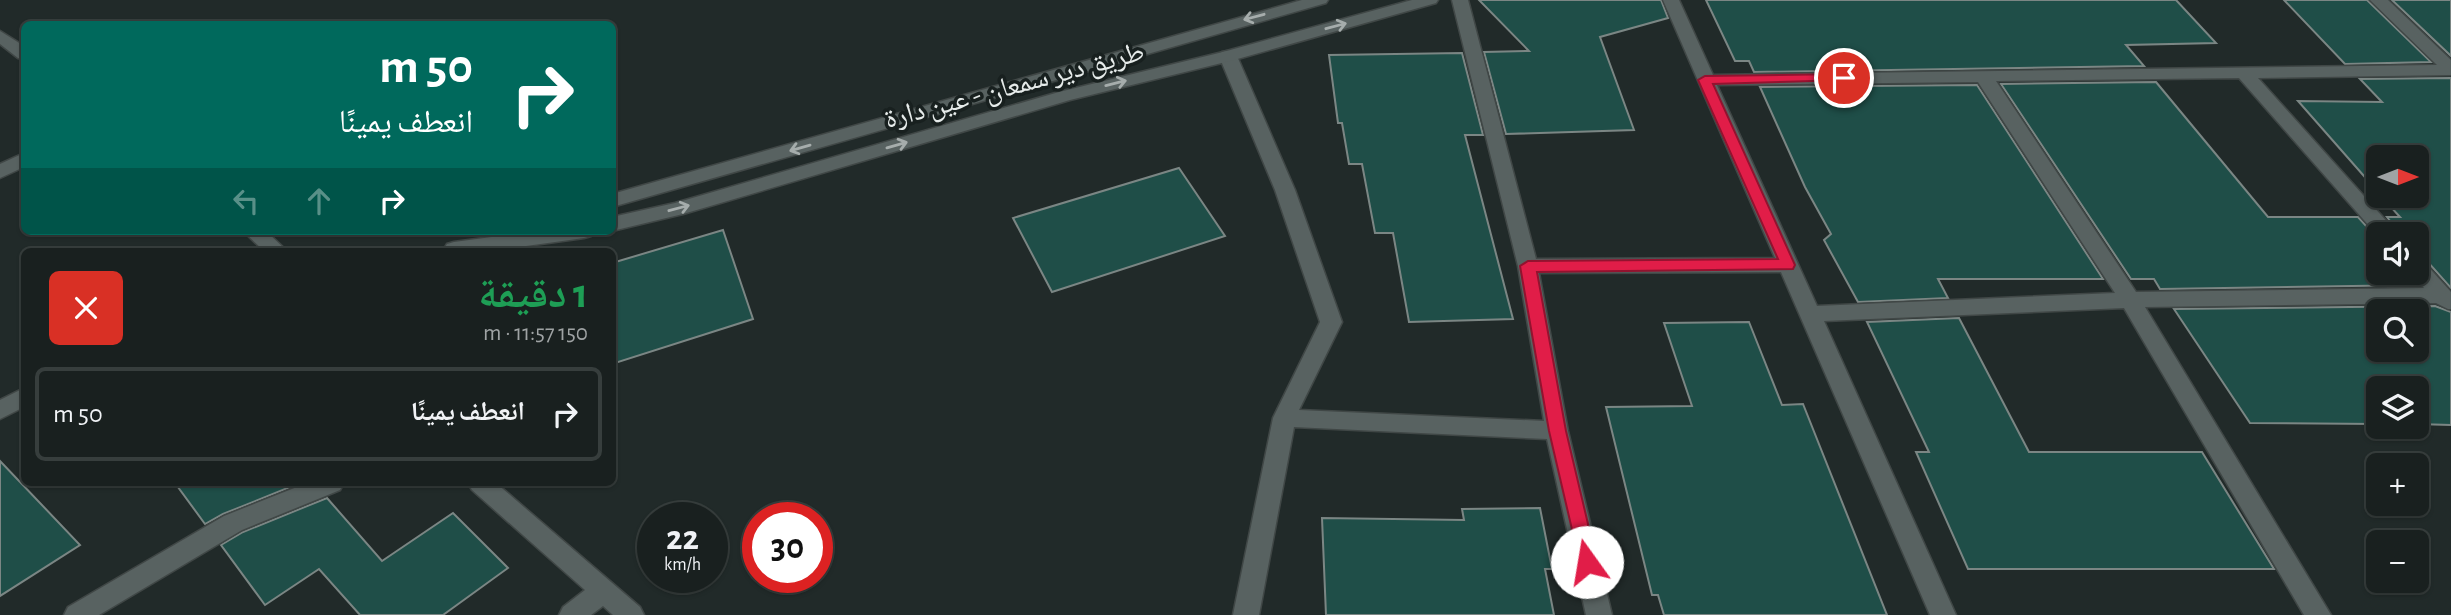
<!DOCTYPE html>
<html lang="ar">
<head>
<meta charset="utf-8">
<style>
  body { margin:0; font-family:"Alegreya Sans","Noto Naskh Arabic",sans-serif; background:#262d2c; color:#f1f3f6; direction:rtl; height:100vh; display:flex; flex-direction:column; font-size:26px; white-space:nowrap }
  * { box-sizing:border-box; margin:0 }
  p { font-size:23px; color:#9fa3a4 }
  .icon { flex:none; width:38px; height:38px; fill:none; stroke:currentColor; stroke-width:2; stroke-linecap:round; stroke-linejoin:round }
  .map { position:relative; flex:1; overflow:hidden; direction:ltr }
  .panel { position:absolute; left:21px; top:248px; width:595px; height:238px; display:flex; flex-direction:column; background:#19201f; border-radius:10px; box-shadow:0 2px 5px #0004,0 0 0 2px #373e3d; direction:rtl }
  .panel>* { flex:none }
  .guide { position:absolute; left:21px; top:21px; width:595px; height:214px; border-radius:10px; box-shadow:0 2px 5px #0004,0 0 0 2px #373e3d; direction:rtl; background:#00695c; color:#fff; overflow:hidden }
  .needle { width:46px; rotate:90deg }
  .controls { position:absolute; left:2366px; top:145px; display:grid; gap:14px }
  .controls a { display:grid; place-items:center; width:63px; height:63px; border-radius:10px; background:#19201f; box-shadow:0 2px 5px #0004,0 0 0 2px #373e3d; font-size:35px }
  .speed { position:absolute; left:637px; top:502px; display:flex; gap:14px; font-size:35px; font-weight:700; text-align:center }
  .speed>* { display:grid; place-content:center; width:91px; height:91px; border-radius:50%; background:#19201f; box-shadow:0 2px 5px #0004,0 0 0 2px #373e3d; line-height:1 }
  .speed small { font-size:18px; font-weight:400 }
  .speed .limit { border:10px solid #d22; background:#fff; color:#111 }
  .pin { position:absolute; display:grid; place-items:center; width:60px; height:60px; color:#fff; margin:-30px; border:4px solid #fff; border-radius:50%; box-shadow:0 2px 7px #0007 }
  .me { position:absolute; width:77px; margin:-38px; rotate:347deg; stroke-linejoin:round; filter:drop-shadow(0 0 5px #0008) }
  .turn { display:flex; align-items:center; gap:24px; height:147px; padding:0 28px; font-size:32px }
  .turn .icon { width:91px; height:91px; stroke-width:2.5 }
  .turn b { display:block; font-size:49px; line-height:60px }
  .lanes { display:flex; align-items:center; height:66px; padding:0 28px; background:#0003; justify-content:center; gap:35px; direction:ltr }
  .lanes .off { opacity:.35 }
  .round { display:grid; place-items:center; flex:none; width:74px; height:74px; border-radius:10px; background:#262d2c }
  .summary { display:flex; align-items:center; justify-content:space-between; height:119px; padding:0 28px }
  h1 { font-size:42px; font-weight:700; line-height:52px; color:#1e9e55 }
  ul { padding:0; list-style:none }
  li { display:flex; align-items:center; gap:21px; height:94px; margin:0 14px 10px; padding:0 14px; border:4px solid #373e3d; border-radius:10px }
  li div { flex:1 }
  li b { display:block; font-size:26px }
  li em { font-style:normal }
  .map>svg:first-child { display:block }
</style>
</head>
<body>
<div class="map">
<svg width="2451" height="615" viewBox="0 0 2451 615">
  <rect width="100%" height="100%" fill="#212a29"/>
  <!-- building -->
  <g fill="#1f4e48" stroke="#7b8684" stroke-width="2" fill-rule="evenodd">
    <polygon points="1479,0 1661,0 1668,18 1600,37 1634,130 1506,134 1484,52 1529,51"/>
    <polygon points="1706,0 2176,0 2216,43 2126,45 2144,66 1754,72 1749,61 1735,61"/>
    <polygon points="2284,0 2367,0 2431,62 2345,64"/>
    <polygon points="2392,0 2451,0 2451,56"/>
    <polygon points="1462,53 1483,135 1465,135 1513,319 1409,322 1393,233 1375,233 1362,164 1349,164 1342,123 1338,123 1329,55"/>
    <polygon points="2451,78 2451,288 2426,260 2417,258 2417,234 2400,234 2387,217 2400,217 2381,196 2417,196 2417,158 2378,158 2378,192 2298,101 2382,102 2360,79"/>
    <polygon points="2156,82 2268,217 2358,217 2378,239 2378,273 2408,273 2418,285 2160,289 2154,279 2131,279 2001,84"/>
    <polygon points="1977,85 2103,279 1938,279 1948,298 1858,302 1824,240 1831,234 1805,187 1760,87"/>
    <polygon points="1179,168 1225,236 1052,292 1013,218"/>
    <polygon points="723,230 753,319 612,364 612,263"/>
    <path d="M2435,306L2451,312V425L2417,424V388H2378V424L2250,423L2174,309ZM2378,312H2417V350H2378Z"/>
    <polygon points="1959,318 2029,452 2202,452 2274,569 1968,569 1916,452 1929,452 1867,322"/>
    <polygon points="1749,322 1782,405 1803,404 1887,615 1664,615 1658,595 1652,595 1606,407 1692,406 1664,323"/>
    <polygon points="0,461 80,545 0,596"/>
    <polygon points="175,483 300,483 223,514 205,524"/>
    <polygon points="327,498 382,561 453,513 508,568 443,615 360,615 319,569 265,605 221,545 243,532"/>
    <polygon points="1540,508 1552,569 1545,569 1554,615 1326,615 1322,518 1464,520 1462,509"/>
  </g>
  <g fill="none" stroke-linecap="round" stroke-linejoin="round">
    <!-- street casing -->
    <g stroke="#404746" stroke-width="3">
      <g id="street">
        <path d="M1452,0H1468L1536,259L1775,258L1663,0H1679L1713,75L2437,65L2370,0H2388L2451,60V75L2258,78L2398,234L2378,236L2239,78L1996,81L2136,292L2424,288L2411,273H2417V260L2424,262L2451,292V309H2448L2436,303L2145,307L2331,615H2304L2124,308L1824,321L1956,615H1930L1781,272L1539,273L1568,431L1612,615H1586L1547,439L1294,427L1259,615H1233L1273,418L1320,322L1275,190L1219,56L1222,52L1228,51L1237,56L1295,190L1342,322L1299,410L1544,421L1518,266ZM1978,82L2115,293L1817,306L1717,85Z"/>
        <polygon points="24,153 24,167 0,178 0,164"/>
        <polygon points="24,388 24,407 0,419 0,400"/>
        <polygon points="307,483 344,483 340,490 242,530 99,615 64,615 68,607 224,516"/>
        <polygon points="468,483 496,483 640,607 644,615 613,615 603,606 591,615 559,615 563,607 585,590 472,490"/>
      </g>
    </g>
    <!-- secondary casing -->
    <g stroke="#404746" stroke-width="3">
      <g id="secondary">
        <polygon points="1302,0 1328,0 1326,3 612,207 612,194"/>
        <polygon points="1412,0 1438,0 1436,3 1234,60 1070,100 683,214 612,231 612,217 675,203 1059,92 1223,52"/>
        <polygon points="0,31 24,46 24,59 18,58 0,44"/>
        <polygon points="243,231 266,231 288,252 265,252"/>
        <polygon points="535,231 594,231 591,236 584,238 482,252 446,252 444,249 447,244 454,242"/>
      </g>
    </g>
    <!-- street -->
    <use href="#street" fill="#586261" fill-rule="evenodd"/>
    <!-- secondary -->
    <use href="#secondary" fill="#586261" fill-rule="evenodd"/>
  </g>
  <!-- one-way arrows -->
  <defs><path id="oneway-shaft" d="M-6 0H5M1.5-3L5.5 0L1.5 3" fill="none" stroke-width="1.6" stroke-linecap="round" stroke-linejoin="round" transform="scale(1.75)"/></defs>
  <g stroke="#a6adac">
    <use href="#oneway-shaft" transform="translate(1254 17) rotate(165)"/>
    <use href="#oneway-shaft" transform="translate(1336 26) rotate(-15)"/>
    <use href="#oneway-shaft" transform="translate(1116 83) rotate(-14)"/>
    <use href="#oneway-shaft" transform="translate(897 145) rotate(-16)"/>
    <use href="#oneway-shaft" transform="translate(800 148) rotate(164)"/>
    <use href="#oneway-shaft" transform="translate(679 208) rotate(-15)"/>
  </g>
  <!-- route -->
  <polygon fill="#e11d48" stroke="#92132f" stroke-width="2" points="1844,74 1850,78 1848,80 1713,84 1795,265 1793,269 1537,272 1566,431 1597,562 1594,568 1587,570 1581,568 1549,431 1520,266 1528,261 1778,259 1698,80 1705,76"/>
  <g text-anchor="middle" stroke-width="7" stroke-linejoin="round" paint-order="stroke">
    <!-- street labels -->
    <g font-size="28" fill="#e6ebea" stroke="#18201f">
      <text transform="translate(1014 84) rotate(-15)" y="10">طريق دير سمعان - عين دارة</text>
    </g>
  </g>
</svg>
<div class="controls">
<a><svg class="needle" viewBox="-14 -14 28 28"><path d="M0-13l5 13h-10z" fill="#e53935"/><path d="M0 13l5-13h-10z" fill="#9fa3a4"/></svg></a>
<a><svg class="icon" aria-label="sound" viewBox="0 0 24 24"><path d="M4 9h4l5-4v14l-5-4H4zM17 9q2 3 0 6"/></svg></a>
<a><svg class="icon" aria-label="search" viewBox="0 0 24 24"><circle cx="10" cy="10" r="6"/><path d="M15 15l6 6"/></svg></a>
<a><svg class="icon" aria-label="layers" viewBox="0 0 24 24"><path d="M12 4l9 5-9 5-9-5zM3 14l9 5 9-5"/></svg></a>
<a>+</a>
<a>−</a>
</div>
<div class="speed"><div>22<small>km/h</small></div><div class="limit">30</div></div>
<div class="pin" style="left:1844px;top:78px;background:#d93025"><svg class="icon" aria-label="arrive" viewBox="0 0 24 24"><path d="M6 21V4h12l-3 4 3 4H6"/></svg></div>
<svg class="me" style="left:1587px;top:562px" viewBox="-20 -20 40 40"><circle r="19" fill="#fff"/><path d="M0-13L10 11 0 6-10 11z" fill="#e11d48"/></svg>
<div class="guide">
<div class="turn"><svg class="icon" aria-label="right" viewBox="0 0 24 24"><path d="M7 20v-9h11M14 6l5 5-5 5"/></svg><div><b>50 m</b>انعطف يمينًا</div></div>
<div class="lanes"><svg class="icon off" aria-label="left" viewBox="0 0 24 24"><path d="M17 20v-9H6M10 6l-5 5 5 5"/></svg><svg class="icon off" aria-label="ahead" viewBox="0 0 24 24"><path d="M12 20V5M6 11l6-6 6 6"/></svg><svg class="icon" aria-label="right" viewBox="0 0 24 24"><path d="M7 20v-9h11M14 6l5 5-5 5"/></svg></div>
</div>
<section class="panel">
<div class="summary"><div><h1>1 دقيقة</h1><p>150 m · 11:57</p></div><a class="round" style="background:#d93025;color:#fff"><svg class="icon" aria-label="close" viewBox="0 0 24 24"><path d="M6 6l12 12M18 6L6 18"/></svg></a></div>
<ul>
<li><svg class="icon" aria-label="right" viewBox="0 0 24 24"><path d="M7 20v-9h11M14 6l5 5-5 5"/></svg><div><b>انعطف يمينًا</b></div><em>50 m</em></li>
</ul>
</section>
</div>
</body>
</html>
